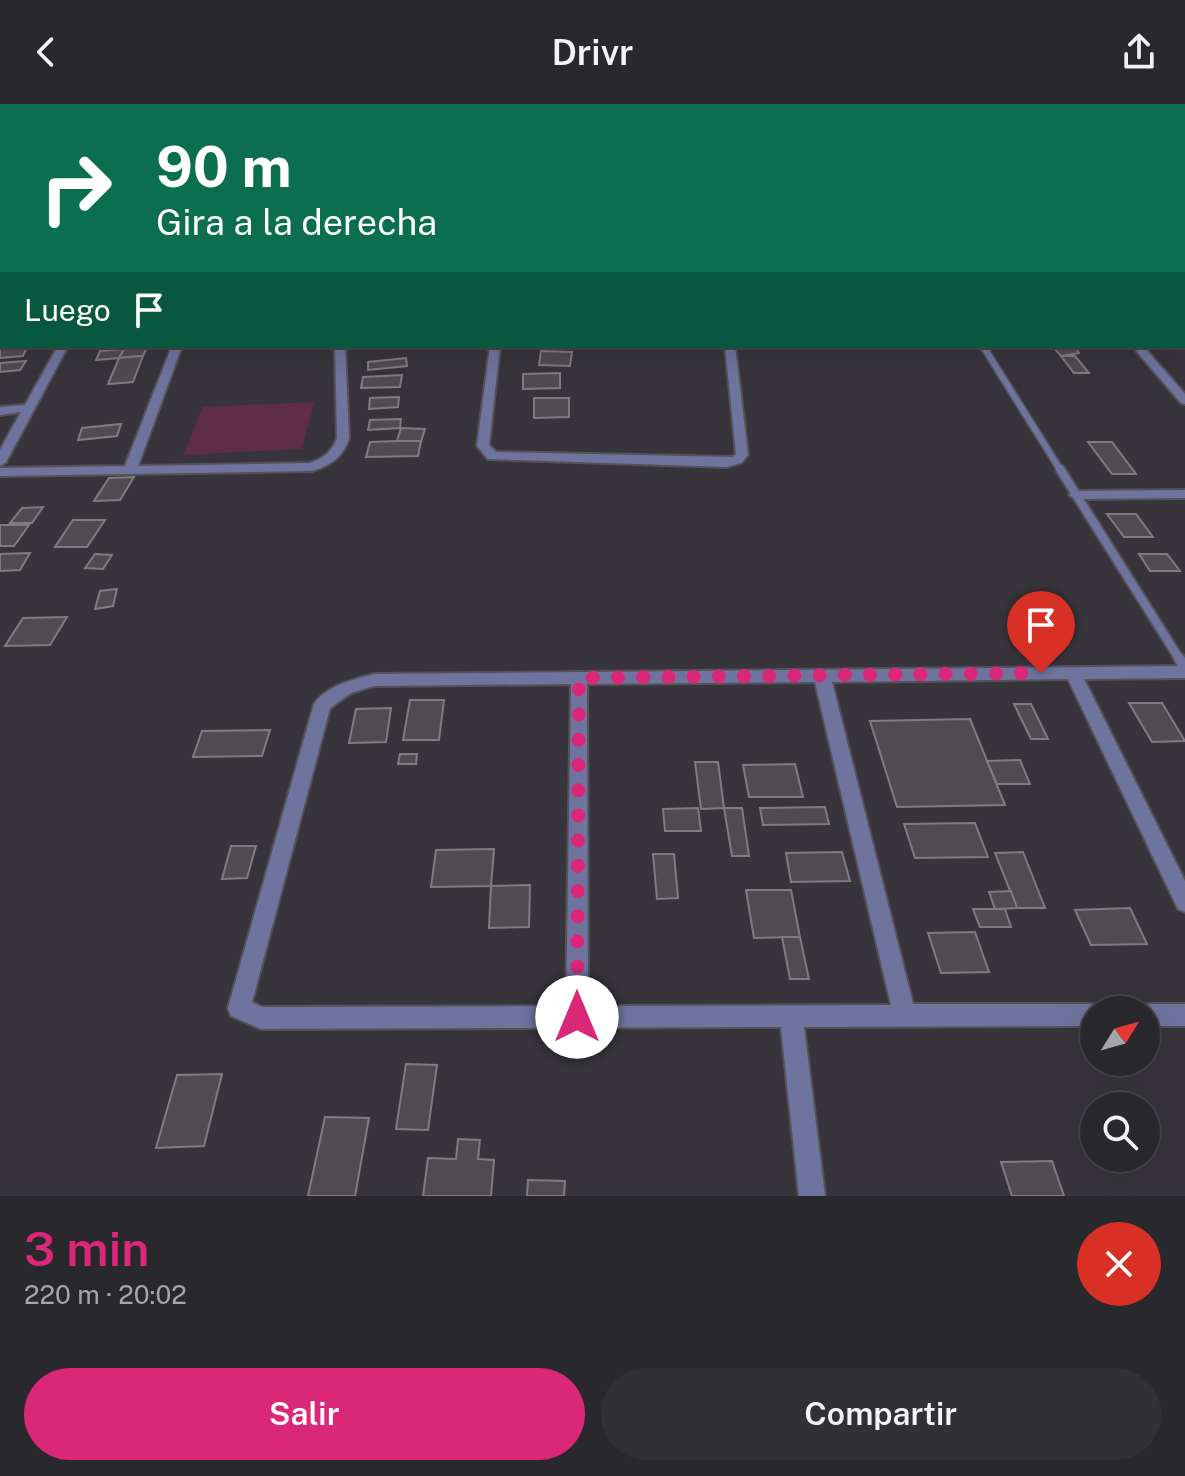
<!DOCTYPE html>
<html lang="es">
<head>
<meta charset="utf-8">
<style>
  body { margin:0; font-family:"Public Sans",sans-serif; background:#313034; color:#f1f3f6; height:100vh; display:flex; flex-direction:column; font-size:30px; white-space:nowrap }
  * { box-sizing:border-box; margin:0 }
  p { font-size:26px; color:#a5a6a9 }
  .icon { flex:none; width:44px; height:44px; fill:none; stroke:currentColor; stroke-width:2; stroke-linecap:round; stroke-linejoin:round }
  .map { position:relative; height:1092px; overflow:hidden }
  .sheet { display:flex; flex-direction:column; background:#29282c; flex:1 }
  .sheet>* { flex:none }
  .banner { position:absolute; left:0px; top:0px; width:1186px; height:244px; box-shadow:0 8px 32px #0002,0 0 0 2px #454448; background:#0b6e4f; color:#fff; overflow:hidden }
  .needle { width:52px; rotate:53deg }
  .fabs { position:absolute; left:1080px; top:892px; display:grid; gap:16px }
  .fabs a { display:grid; place-items:center; width:80px; height:80px; border-radius:50%; background:#29282c; box-shadow:0 8px 32px #0002,0 0 0 2px #454448; font-size:40px }
  .pin { position:absolute; display:grid; place-items:center; width:68px; height:68px; color:#fff; margin:-82px -34px; border-radius:50% 50% 50% 0; rotate:-45deg; box-shadow:0 0 8px #0007 }
  .pin .icon { rotate:45deg }
  .me { position:absolute; width:88px; margin:-44px; rotate:0deg; stroke-linejoin:round; filter:drop-shadow(0 0 6px #0008) }
  .turn { display:flex; align-items:center; gap:28px; height:168px; padding:0 24px; font-size:36px }
  .turn .icon { width:104px; height:104px; stroke-width:2.5 }
  .turn b { display:block; font-size:56px; line-height:68px }
  .then { display:flex; align-items:center; height:76px; padding:0 24px; background:#0003; gap:16px; font-size:30px }
  .round { display:grid; place-items:center; flex:none; width:84px; height:84px; border-radius:42px; background:#313034 }
  .overview { display:flex; align-items:center; justify-content:space-between; height:136px; padding:0 24px }
  h1 { font-size:48px; font-weight:600; line-height:60px; color:#db2777 }
  .button { display:flex; gap:16px; margin-top:auto; padding:16px 24px }
  .button a { flex:1; height:92px; border-radius:48px; background:#db2777; color:#fff; font-size:32px; font-weight:600; line-height:92px; text-align:center }
  .button a+a { background:#313034; color:#f1f3f6 }
  header { display:flex; justify-content:space-between; align-items:center; height:104px; padding:0 24px; background:#29282c; font-size:36px; font-weight:600 }
  .map>svg:first-child { display:block }
</style>
</head>
<body>
<header><svg class="icon" aria-label="back" viewBox="0 0 24 24"><path d="M15 5l-7 7 7 7"/></svg>Drivr<svg class="icon" aria-label="share" viewBox="0 0 24 24"><path d="M12 15V3M7 8l5-5 5 5M5 13v7h14v-7"/></svg></header>
<div class="map">
<svg width="1185" height="1092" viewBox="0 0 1185 1092">
  <rect width="100%" height="100%" fill="#37353b"/>
  <!-- green -->
  <g fill="#5f2e46">
    <polygon points="171,0 590,0 590,2 169,2"/>
    <polygon points="874,0 1185,0 1185,14 1184,2"/>
    <polygon points="314,298 302,345 183,351 203,303"/>
  </g>
  <!-- building -->
  <g fill="#4f4b4f" stroke="#807b80" stroke-width="2">
    <polygon points="1052,242 1074,242 1079,249 1061,252"/>
    <polygon points="27,243 23,252 0,254 0,245"/>
    <polygon points="147,243 143,252 119,254 124,245"/>
    <polygon points="124,245 119,254 96,256 100,247"/>
    <polygon points="541,247 572,248 570,262 539,261"/>
    <polygon points="143,252 133,278 108,280 119,254"/>
    <polygon points="1061,252 1075,252 1089,269 1074,269"/>
    <polygon points="406,254 407,262 368,266 368,258"/>
    <polygon points="26,257 20,266 0,268 0,259"/>
    <polygon points="560,269 560,284 523,285 523,270"/>
    <polygon points="402,271 400,283 361,284 363,273"/>
    <polygon points="399,293 398,303 369,305 370,294"/>
    <polygon points="534,294 569,294 569,313 534,314"/>
    <polygon points="401,315 400,324 368,326 370,316"/>
    <polygon points="121,320 117,332 78,336 82,324"/>
    <polygon points="401,324 425,325 421,338 397,337"/>
    <polygon points="370,338 397,337 421,337 418,352 366,353"/>
    <polygon points="1088,338 1112,338 1136,370 1112,370"/>
    <polygon points="134,373 120,396 94,397 109,374"/>
    <polygon points="43,403 32,419 10,419 22,404"/>
    <polygon points="1107,410 1136,410 1153,433 1124,433"/>
    <polygon points="73,416 105,416 87,443 55,443"/>
    <polygon points="0,421 29,421 14,442 0,442"/>
    <polygon points="30,449 20,466 0,467 0,450"/>
    <polygon points="95,450 112,451 103,465 85,464"/>
    <polygon points="1139,450 1167,450 1180,467 1150,467"/>
    <polygon points="117,485 113,502 95,505 100,487"/>
    <polygon points="67,513 50,541 5,542 23,514"/>
    <polygon points="410,596 444,596 439,636 403,636"/>
    <polygon points="1129,599 1162,599 1185,637 1152,638"/>
    <polygon points="1014,600 1031,600 1048,635 1031,635"/>
    <polygon points="391,604 386,638 349,639 356,605"/>
    <polygon points="970,615 1005,701 897,703 870,617"/>
    <polygon points="270,626 262,652 193,653 202,627"/>
    <polygon points="400,650 417,650 416,660 398,660"/>
    <polygon points="1020,656 1030,680 997,680 987,657"/>
    <polygon points="695,658 718,658 724,704 701,705"/>
    <polygon points="795,660 803,693 749,693 743,661"/>
    <polygon points="825,703 829,720 763,721 760,704"/>
    <polygon points="698,704 701,727 665,727 663,705"/>
    <polygon points="724,704 742,704 749,752 732,752"/>
    <polygon points="975,719 988,753 915,754 904,720"/>
    <polygon points="231,742 256,742 247,774 222,775"/>
    <polygon points="494,745 491,782 431,783 436,746"/>
    <polygon points="842,748 850,777 791,778 786,749"/>
    <polygon points="1023,748 1045,804 1017,804 995,749"/>
    <polygon points="653,750 674,750 678,794 657,795"/>
    <polygon points="530,781 529,823 489,824 491,782"/>
    <polygon points="746,786 791,786 800,833 754,834"/>
    <polygon points="1011,787 1017,804 995,805 989,788"/>
    <polygon points="1130,804 1147,840 1091,841 1075,806"/>
    <polygon points="973,805 1005,805 1011,823 980,823"/>
    <polygon points="975,828 989,868 941,869 928,829"/>
    <polygon points="782,833 800,833 809,875 790,875"/>
    <polygon points="406,960 437,961 428,1026 396,1025"/>
    <polygon points="222,970 204,1042 156,1044 177,971"/>
    <polygon points="325,1013 369,1014 355,1092 308,1092"/>
    <polygon points="458,1035 480,1036 478,1055 494,1056 491,1092 423,1092 428,1054 456,1055"/>
    <polygon points="1052,1057 1064,1092 1012,1092 1001,1058"/>
    <polygon points="528,1076 565,1077 564,1092 527,1092"/>
  </g>
  <g fill="none" stroke-linecap="round" stroke-linejoin="round">
    <!-- service-far3 casing -->
    <g stroke="#545258" stroke-width="6">
      <polyline id="service-far3" points="605,0 609,2"/>
    </g>
    <!-- service-far2 casing -->
    <g stroke="#545258" stroke-width="9">
      <polyline id="service-far2" points="983,242 1061,367"/>
    </g>
    <!-- service-far1 casing -->
    <g stroke="#545258" stroke-width="12">
      <polyline id="service-far1" points="1060,365 1180,556"/>
    </g>
    <!-- service casing -->
    <g stroke="#545258" stroke-width="14">
      <polyline id="service" points="1179,554 1185,564"/>
    </g>
    <!-- minor casing -->
    <g stroke="#545258" stroke-width="4">
      <g id="minor">
        <rect x="1184" y="197" width="1" height="6"/>
        <polygon points="58,242 68,242 6,358 0,362 0,346 21,308 0,311 0,303 25,301"/>
        <path d="M172,242H182L138,362L310,359C324,354 332,348 337,334L335,242H345L349,334C343,353 331,361 312,367L0,372V364L125,362Z"/>
        <polygon points="490,242 500,242 489,341 496,348 733,353 736,350 725,242 735,242 748,351 741,359 727,363 488,355 477,342"/>
        <polygon points="1132,242 1143,242 1185,290 1185,300 1181,299"/>
        <polygon points="1185,386 1185,394 1076,395 1069,391 1076,387"/>
        <path d="M1185,562V574L1084,575L1185,777V808L1178,805L1068,575L832,578L913,900H1094L1103,906H1094V922L804,923L825,1092H799L781,923L261,925L231,912L228,904L314,600C327,581 353,576 374,570ZM815,578L891,901L588,902L587,580ZM571,580L566,902L262,903L252,898L330,604L351,589L374,582Z"/>
        <polygon points="1146,900 1185,900 1185,922 1146,922 1146,906 1137,906"/>
      </g>
    </g>
    <!-- primary casing -->
    <g stroke="#545258" stroke-width="4">
      <g id="primary">
        <rect x="0" y="91" width="2" height="6"/>
        <rect x="1184" y="101" width="1" height="6"/>
      </g>
    </g>
    <!-- service-far3 -->
    <use href="#service-far3" stroke="#6f749f" stroke-width="4"/>
    <!-- service-far2 -->
    <use href="#service-far2" stroke="#6f749f" stroke-width="6"/>
    <!-- service-far1 -->
    <use href="#service-far1" stroke="#6f749f" stroke-width="8"/>
    <!-- service -->
    <use href="#service" stroke="#6f749f" stroke-width="10"/>
    <!-- minor -->
    <use href="#minor" fill="#6f749f" fill-rule="evenodd"/>
    <!-- primary -->
    <use href="#primary" fill="#aab1f9" fill-rule="evenodd"/>
  </g>
  <g fill="none" stroke-linecap="round" stroke-linejoin="round">
    <!-- route -->
    <polyline stroke="#db2777" stroke-width="14" stroke-dasharray="0 25.2" points="577,913 579,574 1041,569"/>
  </g>
</svg>
<div class="fabs">
<a><svg class="needle" viewBox="-14 -14 28 28"><path d="M0-13l5 13h-10z" fill="#e53935"/><path d="M0 13l5-13h-10z" fill="#a5a6a9"/></svg></a>
<a><svg class="icon" aria-label="search" viewBox="0 0 24 24"><circle cx="10" cy="10" r="6"/><path d="M15 15l6 6"/></svg></a>
</div>
<div class="pin" style="left:1041px;top:569px;background:#d93025"><svg class="icon" aria-label="arrive" viewBox="0 0 24 24"><path d="M6 21V4h12l-3 4 3 4H6"/></svg></div>
<svg class="me" style="left:577px;top:913px" viewBox="-20 -20 40 40"><circle r="19" fill="#fff"/><path d="M0-13L10 11 0 6-10 11z" fill="#db2777"/></svg>
<div class="banner">
<div class="turn"><svg class="icon" aria-label="right" viewBox="0 0 24 24"><path d="M7 20v-9h11M14 6l5 5-5 5"/></svg><div><b>90 m</b>Gira a la derecha</div></div>
<div class="then">Luego<svg class="icon" aria-label="arrive" viewBox="0 0 24 24"><path d="M6 21V4h12l-3 4 3 4H6"/></svg></div>
</div>
</div>
<section class="sheet">
<div class="overview"><div><h1>3 min</h1><p>220 m · 20:02</p></div><a class="round" style="background:#d93025;color:#fff"><svg class="icon" aria-label="close" viewBox="0 0 24 24"><path d="M6 6l12 12M18 6L6 18"/></svg></a></div>
<div class="button"><a>Salir</a><a>Compartir</a></div>
</section>
</body>
</html>
